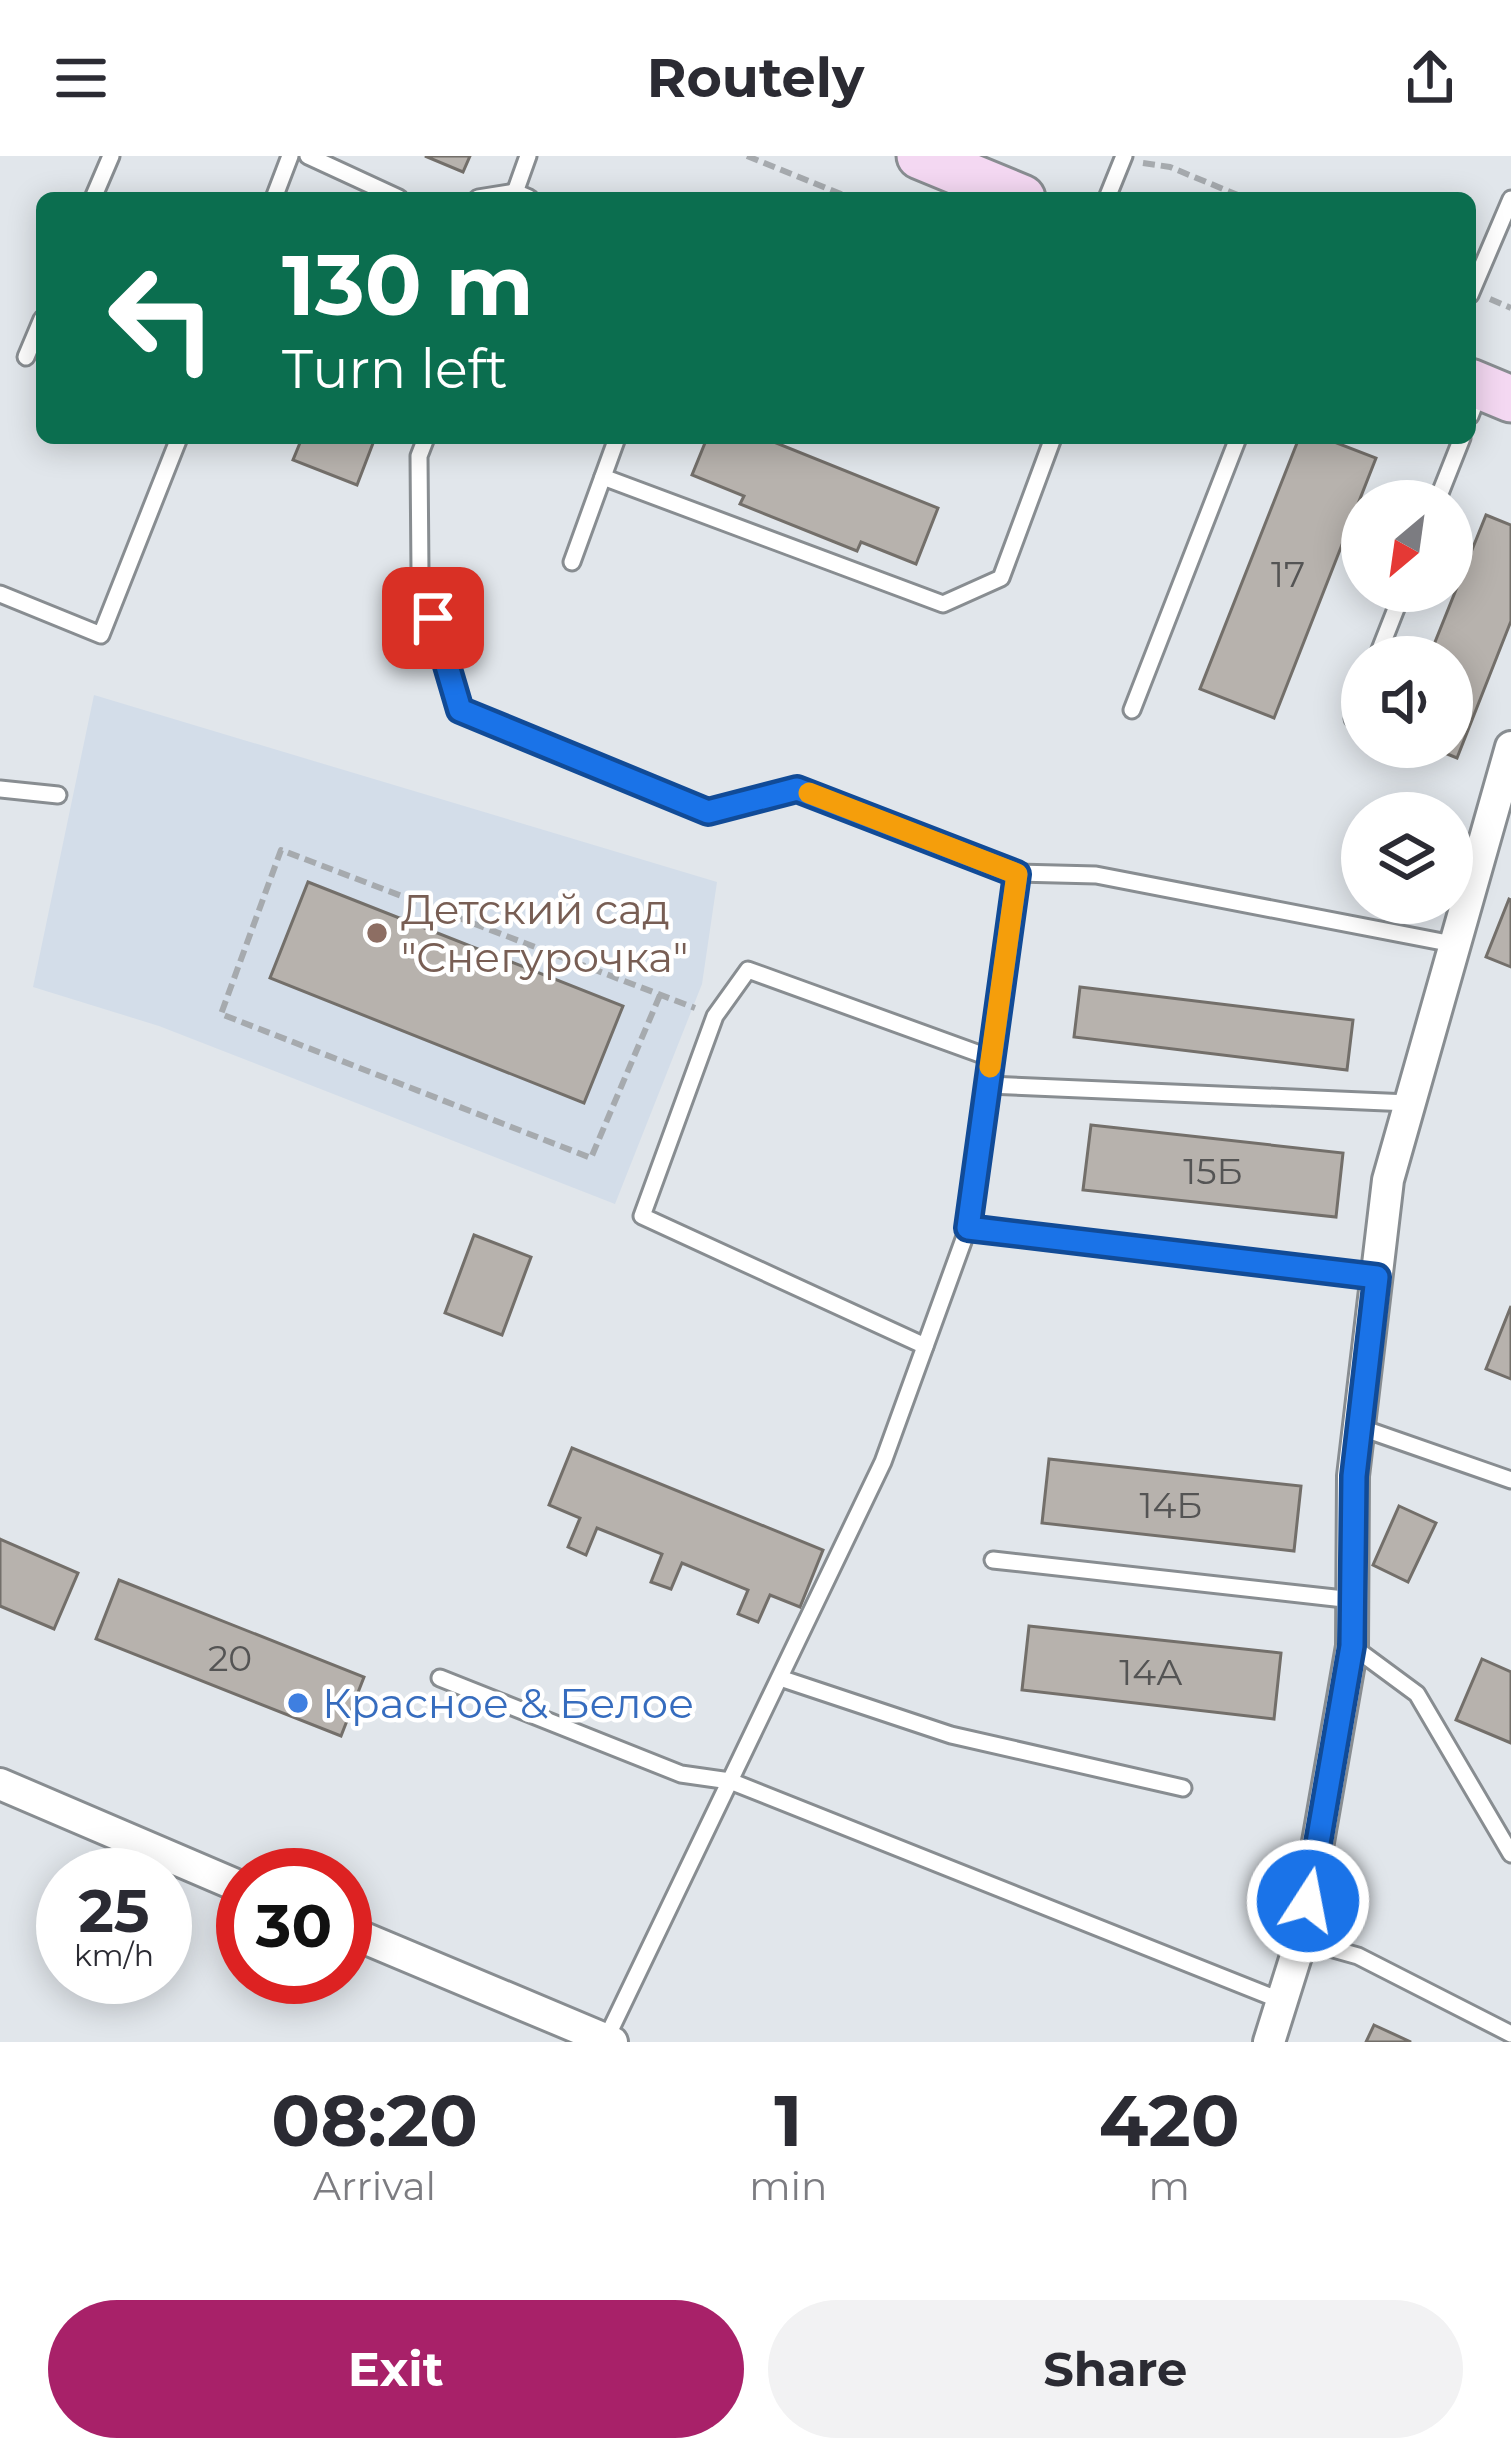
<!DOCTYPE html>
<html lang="en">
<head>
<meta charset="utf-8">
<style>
  body { margin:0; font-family:Montserrat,sans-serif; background:#f2f2f3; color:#2b2b33; height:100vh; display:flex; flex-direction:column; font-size:45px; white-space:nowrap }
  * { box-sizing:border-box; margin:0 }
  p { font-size:39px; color:#7c7c81 }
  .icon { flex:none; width:66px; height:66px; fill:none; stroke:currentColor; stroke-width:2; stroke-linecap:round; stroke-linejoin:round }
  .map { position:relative; height:1886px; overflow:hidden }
  .panel { display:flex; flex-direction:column; background:#fff; flex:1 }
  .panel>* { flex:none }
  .top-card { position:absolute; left:36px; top:36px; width:1440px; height:252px; border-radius:18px; box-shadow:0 6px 30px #0003; background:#0b6e4f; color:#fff; overflow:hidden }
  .needle { width:78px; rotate:209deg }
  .tools { position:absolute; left:1341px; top:324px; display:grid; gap:24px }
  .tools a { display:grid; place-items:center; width:132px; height:132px; border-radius:50%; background:#fff; box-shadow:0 6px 30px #0003; font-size:60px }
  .speed { position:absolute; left:36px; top:1692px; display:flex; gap:24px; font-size:60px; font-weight:700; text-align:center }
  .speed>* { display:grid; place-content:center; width:156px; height:156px; border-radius:50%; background:#fff; box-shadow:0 6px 30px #0003; line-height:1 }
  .speed small { font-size:30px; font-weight:400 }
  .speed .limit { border:18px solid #d22; background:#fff; color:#111 }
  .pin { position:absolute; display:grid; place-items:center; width:102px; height:102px; color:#fff; margin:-51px; border-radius:24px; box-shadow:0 6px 18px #0006 }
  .me { position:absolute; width:132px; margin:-66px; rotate:11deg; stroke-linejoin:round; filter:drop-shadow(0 0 9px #0008) }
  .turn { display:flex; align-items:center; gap:42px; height:252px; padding:0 48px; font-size:54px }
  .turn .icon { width:156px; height:156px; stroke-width:2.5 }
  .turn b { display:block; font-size:84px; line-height:102px }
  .eta { display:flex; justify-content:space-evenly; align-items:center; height:204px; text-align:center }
  .eta b { font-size:72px; font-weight:700; line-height:84px }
  .cta { display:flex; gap:24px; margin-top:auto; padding:24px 48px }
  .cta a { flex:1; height:138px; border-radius:72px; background:#a82169; color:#fff; font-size:48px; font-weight:700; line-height:138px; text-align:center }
  .cta a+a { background:#f2f2f3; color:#2b2b33 }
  header { display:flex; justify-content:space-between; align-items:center; height:156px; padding:0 48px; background:#fff; font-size:54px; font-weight:700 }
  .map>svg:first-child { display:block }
</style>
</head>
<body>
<header><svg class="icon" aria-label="menu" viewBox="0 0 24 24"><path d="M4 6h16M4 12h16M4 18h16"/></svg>Routely<svg class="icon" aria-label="share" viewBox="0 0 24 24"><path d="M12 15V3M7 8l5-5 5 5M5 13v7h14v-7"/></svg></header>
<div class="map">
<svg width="1511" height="1886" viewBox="0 0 1511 1886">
  <rect width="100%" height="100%" fill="#e1e6eb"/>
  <!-- built -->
  <polygon fill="#d3dde9" points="94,539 717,726 702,828 615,1048 159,870 33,831"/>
  <!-- building -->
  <g fill="#b7b2ad" stroke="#736f6a" stroke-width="3">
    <polygon points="425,0 470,0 463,16"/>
    <polygon points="302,282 375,282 357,329 293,304"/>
    <polygon points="707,282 764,282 938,352 916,408 861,386 857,395 740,348 744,340 692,319"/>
    <polygon points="1299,282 1324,282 1376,302 1274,562 1200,533"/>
    <polygon points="1486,359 1511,369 1511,465 1457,602 1430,591 1452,591 1452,501 1429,501"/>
    <polygon points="308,726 623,850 584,947 270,822"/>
    <polygon points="1509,743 1511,744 1511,811 1486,801"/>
    <polygon points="1080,831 1353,864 1347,914 1074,881"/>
    <polygon points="1091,969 1343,997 1336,1061 1083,1034"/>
    <polygon points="474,1079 531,1101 502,1179 445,1157"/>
    <polygon points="1511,1150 1511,1223 1486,1213"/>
    <polygon points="572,1292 823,1394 800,1451 770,1439 758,1466 738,1458 748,1434 682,1407 671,1433 651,1426 662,1398 597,1372 586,1399 568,1391 580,1362 549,1349"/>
    <polygon points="1049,1303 1301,1330 1294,1395 1042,1367"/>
    <polygon points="1399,1350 1436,1367 1408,1426 1373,1409"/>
    <polygon points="0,1383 78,1417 54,1473 0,1450"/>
    <polygon points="119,1424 364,1521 341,1580 96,1483"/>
    <polygon points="1029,1470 1281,1497 1274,1563 1022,1534"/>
    <polygon points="1482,1503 1511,1516 1511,1587 1456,1564"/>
    <polygon points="1374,1869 1411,1886 1366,1886"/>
  </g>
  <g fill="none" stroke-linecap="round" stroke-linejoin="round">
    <!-- lane casing -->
    <g stroke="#888d91" stroke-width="21">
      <g id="lane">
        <polyline points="308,0 399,42"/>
        <polyline points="93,42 111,0"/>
        <polyline points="274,42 290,0"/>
        <polyline points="478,42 515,36 529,42"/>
        <polyline points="513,42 528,0"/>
        <polyline points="1107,42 1124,0"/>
        <polyline points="1470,139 1511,43"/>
        <polyline points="26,201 42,163"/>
        <polyline points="1470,260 1480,234"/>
        <polyline points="426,282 419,300 420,416 460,554 708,656 797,633 1017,717 968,1072 883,1306 606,1883"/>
        <polyline points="603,321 943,448 1001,422 1053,282"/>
        <polyline points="1437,345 1462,282"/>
        <polyline points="572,406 617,282"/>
        <polyline points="0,438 101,479 179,282"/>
        <polyline points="1377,501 1403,435"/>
        <polyline points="1132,554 1238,282"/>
        <polyline points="1353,563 1362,541"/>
        <polyline points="0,633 58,639"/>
        <polyline points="1017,717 1096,719 1453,788"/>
        <polyline points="988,929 1409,947"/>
        <polyline points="968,1072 1377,1121"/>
        <polyline points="925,1190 642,1060 715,860 748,814 991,902"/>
        <polyline points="1359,1271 1511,1324"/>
        <polyline points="993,1404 1353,1444"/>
        <polyline points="1352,1490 1417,1538 1511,1698"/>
        <polyline points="440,1522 681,1618 730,1625 1282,1845"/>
        <polyline points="780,1522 951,1579 1183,1632"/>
        <polyline points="1301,1784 1358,1800 1511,1878"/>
      </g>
    </g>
    <!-- street casing -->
    <g stroke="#888d91" stroke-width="36">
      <g id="street">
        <polyline points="0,1628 243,1732"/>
        <polyline points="345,1774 612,1886"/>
        <polyline points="1269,1886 1301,1784 1352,1490 1353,1320 1388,1024 1511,591"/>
      </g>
    </g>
    <!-- secondary casing -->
    <g stroke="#888d91" stroke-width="51">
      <g id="secondary">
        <polyline points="920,0 1022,42"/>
        <polyline points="1470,226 1511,243"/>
      </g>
    </g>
    <!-- path -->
    <g stroke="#a6aaae" stroke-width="6" stroke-dasharray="12 6" stroke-linecap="butt">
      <polyline points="747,0 851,42"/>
      <polyline points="1143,7 1170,11 1245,42"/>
      <polyline points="1490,143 1511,152"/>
      <polyline points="660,839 591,1002 221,858 281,694 695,852"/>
    </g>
    <!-- lane -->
    <use href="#lane" stroke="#fff" stroke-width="15"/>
    <!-- street -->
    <use href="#street" stroke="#fff" stroke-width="30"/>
    <!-- secondary -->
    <use href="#secondary" stroke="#f4d8f2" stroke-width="45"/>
  </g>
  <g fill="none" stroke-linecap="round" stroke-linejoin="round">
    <!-- route casing -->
    <g stroke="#114b97" stroke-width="30">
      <polyline id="route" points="433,462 460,554 708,656 797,633 1017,718 968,1072 1377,1121 1354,1320 1352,1490 1308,1745"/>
    </g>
    <!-- route -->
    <use href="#route" stroke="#1a73e8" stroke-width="21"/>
    <!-- slow -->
    <polyline stroke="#f59e0b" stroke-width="21" points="809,637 1017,718 990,911"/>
  </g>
  <!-- markers -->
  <circle fill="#8d6e63" stroke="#fff" stroke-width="4.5" cx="377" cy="777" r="12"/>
  <circle fill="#3f7fe0" stroke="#fff" stroke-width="4.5" cx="298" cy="1547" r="12"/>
  <g text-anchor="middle" stroke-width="9" stroke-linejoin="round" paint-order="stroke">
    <!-- number labels -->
    <g font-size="36" fill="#545454">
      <text x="1288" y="431">17</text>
      <text x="1213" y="1028">15Б</text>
      <text x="1171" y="1362">14Б</text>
      <text x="230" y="1515">20</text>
      <text x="1151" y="1529">14А</text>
    </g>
    <!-- education labels -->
    <g font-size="42" fill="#785e54" stroke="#fff" text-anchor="start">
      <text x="401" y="768">Детский сад<tspan x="401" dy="48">"Снегурочка"</tspan></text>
    </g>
    <!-- shop labels -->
    <g font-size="42" fill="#366cbe" stroke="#fff" text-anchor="start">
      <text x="322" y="1562">Красное &amp; Белое</text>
    </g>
  </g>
</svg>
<div class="tools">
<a><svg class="needle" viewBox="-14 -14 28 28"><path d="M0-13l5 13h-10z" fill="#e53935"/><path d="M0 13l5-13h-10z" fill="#7c7c81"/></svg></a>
<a><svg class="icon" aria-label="sound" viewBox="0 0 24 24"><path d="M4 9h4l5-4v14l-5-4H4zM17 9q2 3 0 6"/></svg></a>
<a><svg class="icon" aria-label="layers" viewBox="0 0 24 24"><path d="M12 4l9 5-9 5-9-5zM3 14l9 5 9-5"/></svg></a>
</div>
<div class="speed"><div>25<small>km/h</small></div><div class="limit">30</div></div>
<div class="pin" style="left:433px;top:462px;background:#d93025"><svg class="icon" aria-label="arrive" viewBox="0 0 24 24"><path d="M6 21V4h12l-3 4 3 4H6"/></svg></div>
<svg class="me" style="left:1308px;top:1745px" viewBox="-20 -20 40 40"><circle r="17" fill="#1a73e8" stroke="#fff" stroke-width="3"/><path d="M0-11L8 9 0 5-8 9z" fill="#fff"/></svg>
<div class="top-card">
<div class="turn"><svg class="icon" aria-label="left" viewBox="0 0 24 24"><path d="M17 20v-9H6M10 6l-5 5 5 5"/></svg><div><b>130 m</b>Turn left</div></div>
</div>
</div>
<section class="panel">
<div class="eta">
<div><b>08:20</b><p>Arrival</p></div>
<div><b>1</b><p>min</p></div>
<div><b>420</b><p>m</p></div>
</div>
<div class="cta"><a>Exit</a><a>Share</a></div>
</section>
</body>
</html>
